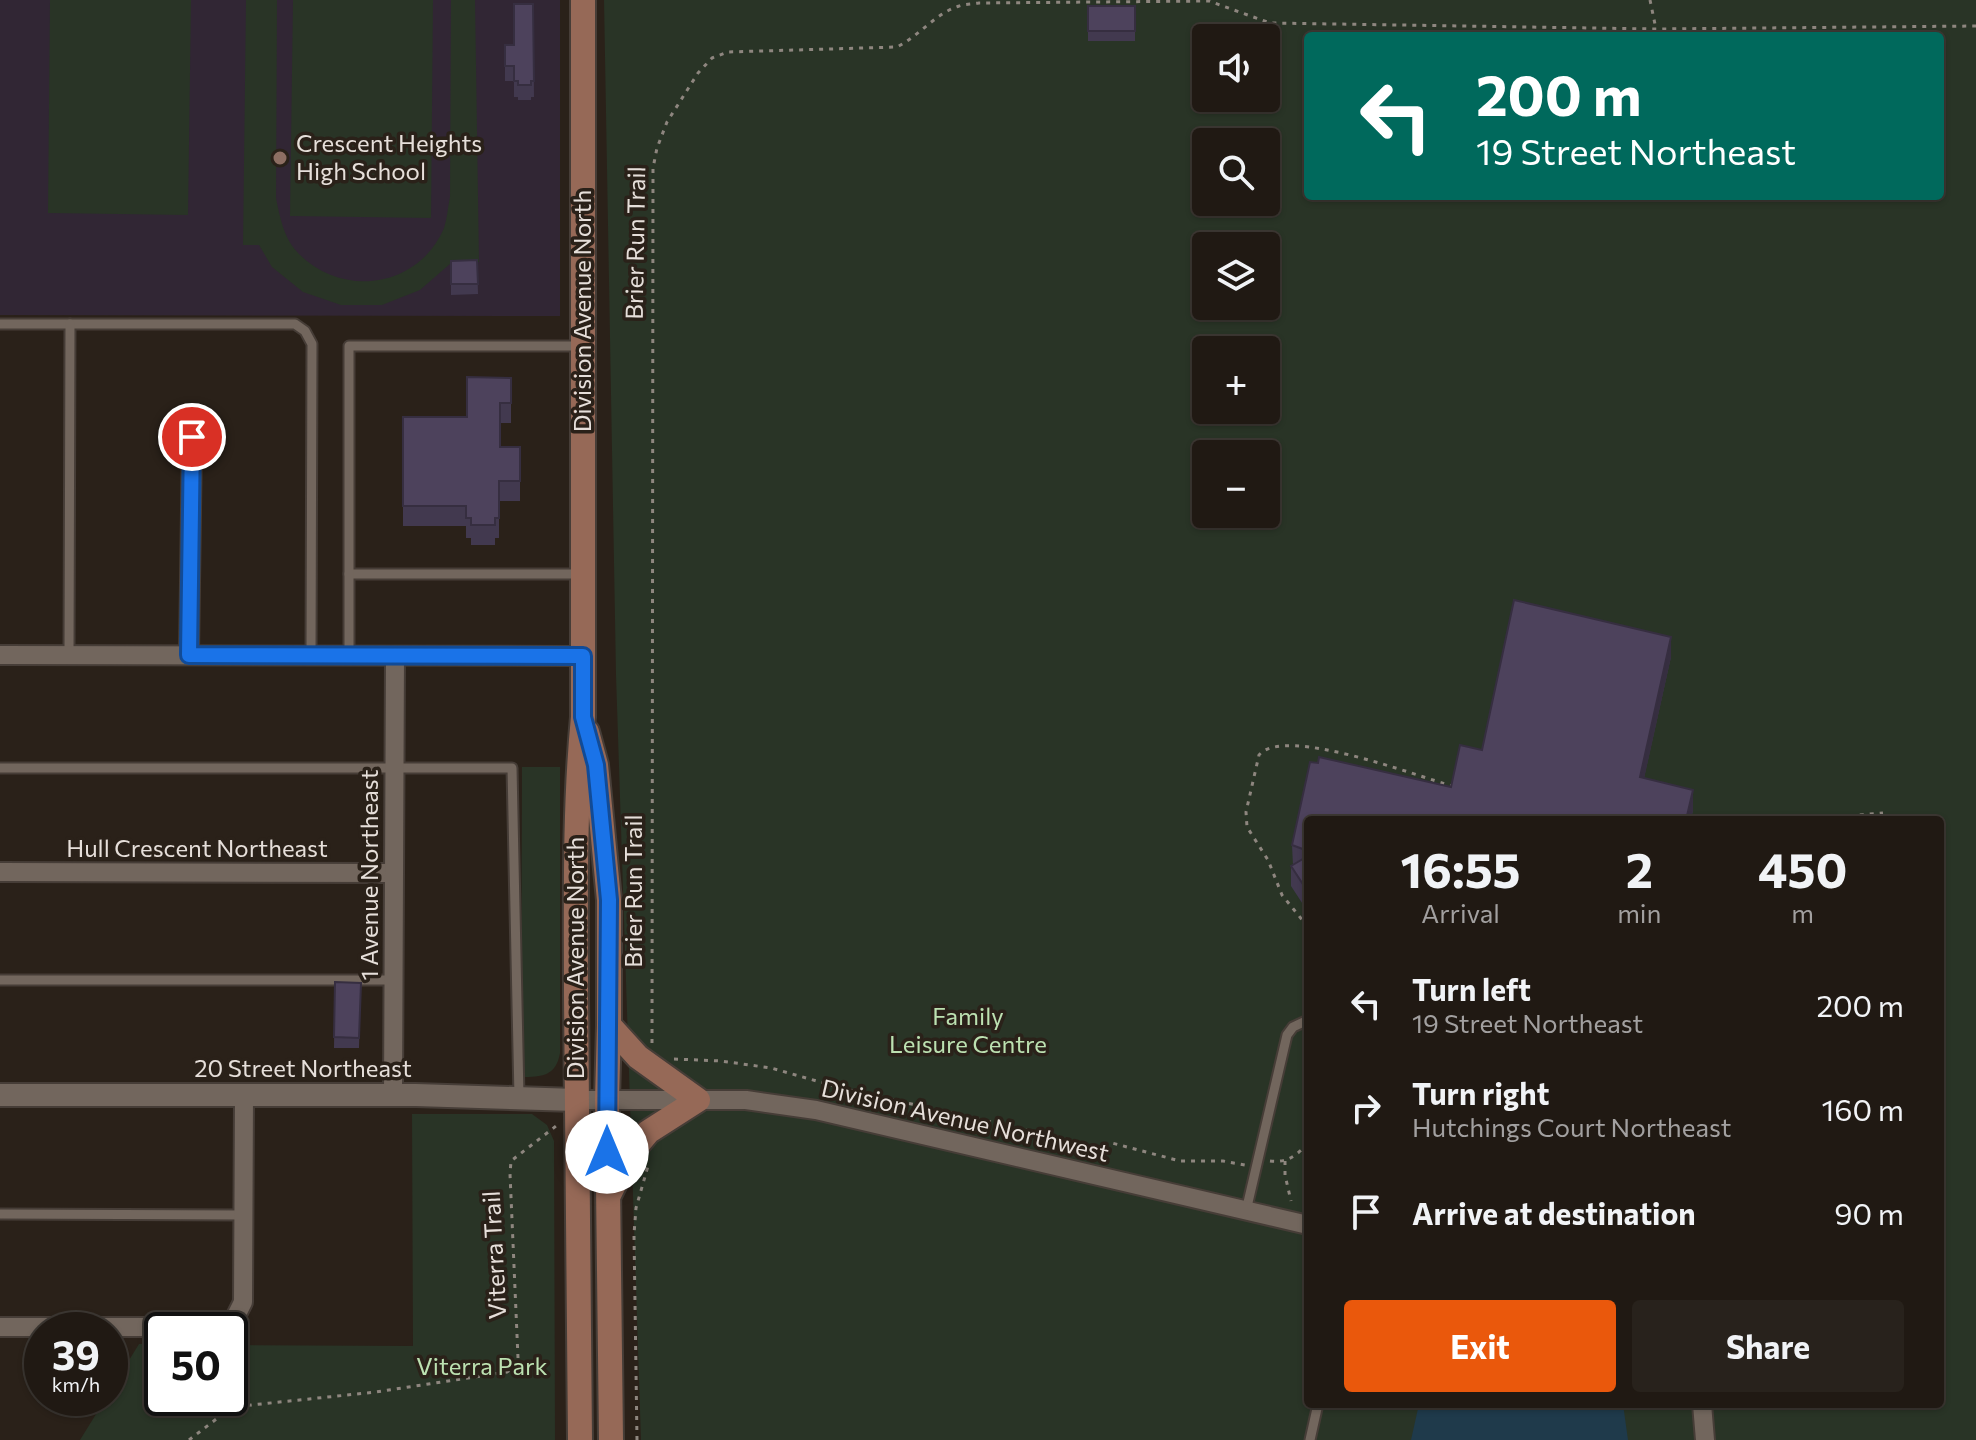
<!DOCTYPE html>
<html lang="en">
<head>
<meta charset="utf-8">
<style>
  body { margin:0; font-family:Commissioner,sans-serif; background:#28221c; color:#f1f3f6; height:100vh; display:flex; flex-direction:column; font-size:30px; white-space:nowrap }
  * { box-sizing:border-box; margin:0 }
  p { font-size:26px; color:#a2a0a0 }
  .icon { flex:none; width:44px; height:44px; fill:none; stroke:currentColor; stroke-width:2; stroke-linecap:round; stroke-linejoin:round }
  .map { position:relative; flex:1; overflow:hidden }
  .details { position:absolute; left:1304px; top:816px; width:640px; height:592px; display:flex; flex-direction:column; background:#201913; border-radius:8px; box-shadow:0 2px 6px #0004,0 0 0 2px #3d3833 }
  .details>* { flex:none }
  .guide { position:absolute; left:1304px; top:32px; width:640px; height:168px; border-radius:8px; box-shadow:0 2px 6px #0004,0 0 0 2px #3d3833; background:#00695c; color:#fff; overflow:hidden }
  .tools { position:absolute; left:1192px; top:24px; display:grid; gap:16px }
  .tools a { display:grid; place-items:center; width:88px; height:88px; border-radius:8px; background:#201913; box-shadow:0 2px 6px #0004,0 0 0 2px #3d3833; font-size:40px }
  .speed { position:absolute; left:24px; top:1312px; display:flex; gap:16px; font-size:40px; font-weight:700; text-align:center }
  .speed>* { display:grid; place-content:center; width:104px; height:104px; border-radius:50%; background:#201913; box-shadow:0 2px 6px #0004,0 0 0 2px #3d3833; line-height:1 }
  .speed small { font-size:20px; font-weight:400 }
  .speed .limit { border:4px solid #111; border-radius:12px; background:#fff; color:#111 }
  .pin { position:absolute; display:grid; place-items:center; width:68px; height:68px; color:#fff; margin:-34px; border:4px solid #fff; border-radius:50%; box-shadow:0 2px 8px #0007 }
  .me { position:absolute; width:88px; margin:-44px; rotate:0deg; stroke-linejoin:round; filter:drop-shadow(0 0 6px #0008) }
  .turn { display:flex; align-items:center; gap:28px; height:168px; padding:0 40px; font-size:36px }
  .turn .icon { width:104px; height:104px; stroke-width:2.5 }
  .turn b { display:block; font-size:56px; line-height:68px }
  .eta { display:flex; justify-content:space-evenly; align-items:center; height:136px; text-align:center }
  .eta b { font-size:48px; font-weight:700; line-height:56px }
  .action { display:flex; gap:16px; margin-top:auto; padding:16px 40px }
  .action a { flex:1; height:92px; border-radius:8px; background:#ea580c; color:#fff; font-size:32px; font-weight:700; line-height:92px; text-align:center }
  .action a+a { background:#28221c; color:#f1f3f6 }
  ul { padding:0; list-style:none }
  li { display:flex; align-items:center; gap:24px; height:104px; padding:0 40px }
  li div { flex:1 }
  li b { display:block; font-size:30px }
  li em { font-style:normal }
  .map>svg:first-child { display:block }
</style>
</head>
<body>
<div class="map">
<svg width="1976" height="1440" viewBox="0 0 1976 1440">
  <rect width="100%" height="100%" fill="#2a2119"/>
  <!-- education -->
  <polygon fill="#312634" points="0,0 560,0 560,316 0,315"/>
  <!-- green -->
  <g fill="#293426" fill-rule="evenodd">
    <polygon points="50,0 191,0 188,215 48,213"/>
    <path d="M246,0H277L276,198C280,218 284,239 299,254C344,299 419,287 444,228C447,219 448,207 450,197L451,0H475L479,262L451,263L420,290L382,305H341L303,292L272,267L259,245H243Z"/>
    <polygon points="293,0 433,0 431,218 290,216"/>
    <path d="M604,0H1976V1440H641L616,675ZM1308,36H1940V196H1308ZM1206,38H1266V98H1206ZM1206,142H1266V202H1206ZM1206,246H1266V306H1206ZM1206,350H1266V410H1206ZM1206,454H1266V514H1206ZM1308,820H1940V1404H1308Z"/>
    <path d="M522,767H560V1053C556,1076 542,1077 521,1077Z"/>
    <polygon points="412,1114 532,1114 547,1125 554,1141 555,1440 80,1440 106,1398 110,1398 110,1391 139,1344 162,1344 162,1398 230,1398 230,1345 413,1346"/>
  </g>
  <!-- water -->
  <polygon fill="#1f3a4b" points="1419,1404 1623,1404 1628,1440 1411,1440"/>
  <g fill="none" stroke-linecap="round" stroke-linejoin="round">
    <!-- service casing -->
    <g stroke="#463d37" stroke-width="13">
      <g id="service">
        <polyline points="0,324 295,324 305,331 312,344 311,656"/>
        <polyline points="349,574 581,574"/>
        <polyline points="69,655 70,324"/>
        <polyline points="349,656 349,346 580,346"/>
        <polyline points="0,768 512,768 519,1097"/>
        <polyline points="0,980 393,980"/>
        <polyline points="1246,1211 1287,1035 1293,1027 1308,1020"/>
        <polyline points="0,1214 244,1215"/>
        <polyline points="1310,1440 1318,1404"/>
      </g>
    </g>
    <!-- minor casing -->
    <g stroke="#463d37" stroke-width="22">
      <g id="minor">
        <polyline points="0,655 583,656"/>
        <polyline points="189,655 192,437"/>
        <polyline points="0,872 394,873"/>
        <polyline points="393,1095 395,656"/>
        <polyline points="576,1100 746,1100 816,1110 1308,1225"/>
        <polyline points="0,1327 220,1327 235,1318 243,1302 244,1095"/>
        <polyline points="1702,1404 1705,1440"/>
      </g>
    </g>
    <!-- tertiary casing -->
    <g stroke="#463d37" stroke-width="26">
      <polyline id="tertiary" points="0,1095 416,1095 576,1100"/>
    </g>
    <!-- secondary casing -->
    <g stroke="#463d37" stroke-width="28">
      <g id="secondary">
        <polyline points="587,732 596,765 609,900 609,1025 607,1100 611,1440"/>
        <polyline points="609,1025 638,1057 698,1100 648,1132 629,1155 610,1193"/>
        <path d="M580,1440C578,1292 576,1144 576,996C576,903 574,810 583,717V0"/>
      </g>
    </g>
    <!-- path -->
    <g stroke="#8e867f" stroke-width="3" stroke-dasharray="4 6" stroke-linecap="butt">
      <polyline points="1650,0 1656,29"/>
      <polyline points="1800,820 1883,813"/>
      <path d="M1308,927L1282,895L1268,860L1247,827L1246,812L1259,755C1284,725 1417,776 1452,786"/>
      <path d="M652,1043L653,168L657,148L667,122L698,73L712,58L728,52L897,47C919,36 936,13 959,6C965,4 972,4 979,3L1209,1L1270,23L1656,29L1976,26"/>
      <polyline points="674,1059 721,1061 771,1068 841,1088 1057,1137 1092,1147 1112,1143 1180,1161 1223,1161 1245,1165"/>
      <path d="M1270,1161C1288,1163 1295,1156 1308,1144"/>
      <polyline points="1285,1161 1285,1175 1291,1201"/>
      <polyline points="232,1407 237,1380 237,1345"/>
      <polyline points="189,1440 232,1407 376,1392 507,1372 514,1367 518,1358 510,1174 511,1161 556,1126"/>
      <polyline points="637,1440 634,1234 636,1208 648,1166"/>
    </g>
    <!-- service -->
    <use href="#service" stroke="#72665d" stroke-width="9"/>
    <!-- minor -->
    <use href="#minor" stroke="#72665d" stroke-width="18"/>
    <!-- tertiary -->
    <use href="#tertiary" stroke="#72665d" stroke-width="22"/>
    <!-- secondary -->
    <use href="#secondary" stroke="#966957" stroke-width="24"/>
  </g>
  <!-- wall -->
  <g fill="#42394f">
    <polygon points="533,4 534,97 531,97 531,100 518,100 518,97 514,97 514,81 505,81 505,45 514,45"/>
    <rect x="1088" y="6" width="47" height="35"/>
    <polygon points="477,260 478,294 451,295 451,261"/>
    <polygon points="511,378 511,423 500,423 500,447 520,447 520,501 499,501 499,538 495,538 495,545 471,545 471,538 466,538 466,526 403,526 403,417 467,417"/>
    <polygon points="1514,600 1671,637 1671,657 1644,778 1693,790 1693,810 1691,820 1308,820 1308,912 1291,886 1291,866 1293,866 1292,845 1310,762 1318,763 1319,757 1451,787 1460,745 1482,750"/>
    <polygon points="335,982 361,983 359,1048 334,1048"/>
  </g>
  <!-- shaded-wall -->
  <g fill="#362e40">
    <polygon points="1671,637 1671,657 1640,797 1640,777"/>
    <polygon points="1693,790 1693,810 1691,820 1686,820"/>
  </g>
  <!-- building -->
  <g fill="#4d425c" stroke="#362e40" stroke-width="2">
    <polygon points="514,4 533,4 534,81 531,81 531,85 518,85 518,81 514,81 514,66 505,66 505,45 514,45"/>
    <rect x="1088" y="6" width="47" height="25"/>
    <polygon points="477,260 478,284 451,284 451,261"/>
    <polygon points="467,377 511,378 511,403 500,403 500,447 520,447 520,481 499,481 499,518 495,518 495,525 471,525 471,518 466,518 466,506 403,506 403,417 467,417"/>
    <polygon points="1514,600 1671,637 1640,777 1693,790 1686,820 1308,820 1308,851 1292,845 1310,762 1318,763 1319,757 1451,787 1460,745 1482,750"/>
    <polygon points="1308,856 1308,892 1291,866"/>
    <polygon points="335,982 361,983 359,1038 334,1037"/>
  </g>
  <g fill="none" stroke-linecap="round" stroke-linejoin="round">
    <!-- route casing -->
    <g stroke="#114b97" stroke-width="20">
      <polyline id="route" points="192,437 189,655 583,656 583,717 596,765 609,900 607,1152"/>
    </g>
    <!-- route -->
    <use href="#route" stroke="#1a73e8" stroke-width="14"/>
  </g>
  <!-- markers -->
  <circle fill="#8d6e63" stroke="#2a2119" stroke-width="3" cx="280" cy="158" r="8"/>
  <g text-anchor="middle" stroke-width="7" stroke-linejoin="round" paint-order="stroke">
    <!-- poi labels -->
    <g font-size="24" fill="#e6dfda" stroke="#2a2119" text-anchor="start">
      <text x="296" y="152">Crescent Heights<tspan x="296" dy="28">High School</tspan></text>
    </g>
    <!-- street labels -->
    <g font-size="24" fill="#e6dfda" stroke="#2a2119">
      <text transform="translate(636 243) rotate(-89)" y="8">Brier Run Trail</text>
      <text transform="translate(583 311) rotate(-90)" y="8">Division Avenue North</text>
      <text x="197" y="857">Hull Crescent Northeast</text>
      <text transform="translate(370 875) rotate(-90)" y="8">1 Avenue Northeast</text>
      <text transform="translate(634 891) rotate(-90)" y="8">Brier Run Trail</text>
      <text transform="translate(576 958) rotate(-90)" y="8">Division Avenue North</text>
      <text x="303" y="1077">20 Street Northeast</text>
      <text transform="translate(965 1121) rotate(13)" y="8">Division Avenue Northwest</text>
      <text transform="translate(495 1255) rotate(-93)" y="8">Viterra Trail</text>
    </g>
    <!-- park labels -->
    <g font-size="24" fill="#bce1b1" stroke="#2a2119">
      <text x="968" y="1025">Family<tspan x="968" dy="28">Leisure Centre</tspan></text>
      <text x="482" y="1375">Viterra Park</text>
    </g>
  </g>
</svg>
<div class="tools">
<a><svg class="icon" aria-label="sound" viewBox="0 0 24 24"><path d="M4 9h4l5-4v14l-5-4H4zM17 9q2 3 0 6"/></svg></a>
<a><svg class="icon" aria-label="search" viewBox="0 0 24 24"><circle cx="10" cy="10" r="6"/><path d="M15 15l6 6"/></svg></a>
<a><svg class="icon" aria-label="layers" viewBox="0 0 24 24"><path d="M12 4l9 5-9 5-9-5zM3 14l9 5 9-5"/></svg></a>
<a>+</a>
<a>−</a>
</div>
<div class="speed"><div>39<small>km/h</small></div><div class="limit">50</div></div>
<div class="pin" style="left:192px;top:437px;background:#d93025"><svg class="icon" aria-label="arrive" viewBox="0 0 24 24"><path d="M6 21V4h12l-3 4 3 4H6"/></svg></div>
<svg class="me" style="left:607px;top:1152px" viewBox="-20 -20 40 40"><circle r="19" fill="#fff"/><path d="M0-13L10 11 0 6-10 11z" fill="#1a73e8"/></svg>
<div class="guide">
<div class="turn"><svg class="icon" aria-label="left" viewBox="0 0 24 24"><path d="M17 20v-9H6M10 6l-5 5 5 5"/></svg><div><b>200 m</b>19 Street Northeast</div></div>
</div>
<section class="details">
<div class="eta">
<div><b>16:55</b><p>Arrival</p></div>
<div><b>2</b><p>min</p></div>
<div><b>450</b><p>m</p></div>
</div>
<ul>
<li><svg class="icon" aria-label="left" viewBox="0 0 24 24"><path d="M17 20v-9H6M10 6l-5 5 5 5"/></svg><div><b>Turn left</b><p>19 Street Northeast</p></div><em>200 m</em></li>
<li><svg class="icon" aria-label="right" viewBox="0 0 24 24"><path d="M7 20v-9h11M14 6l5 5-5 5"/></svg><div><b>Turn right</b><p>Hutchings Court Northeast</p></div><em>160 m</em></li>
<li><svg class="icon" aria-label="arrive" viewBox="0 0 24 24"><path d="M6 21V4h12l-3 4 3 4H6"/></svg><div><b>Arrive at destination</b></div><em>90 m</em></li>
</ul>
<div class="action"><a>Exit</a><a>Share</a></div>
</section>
</div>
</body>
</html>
